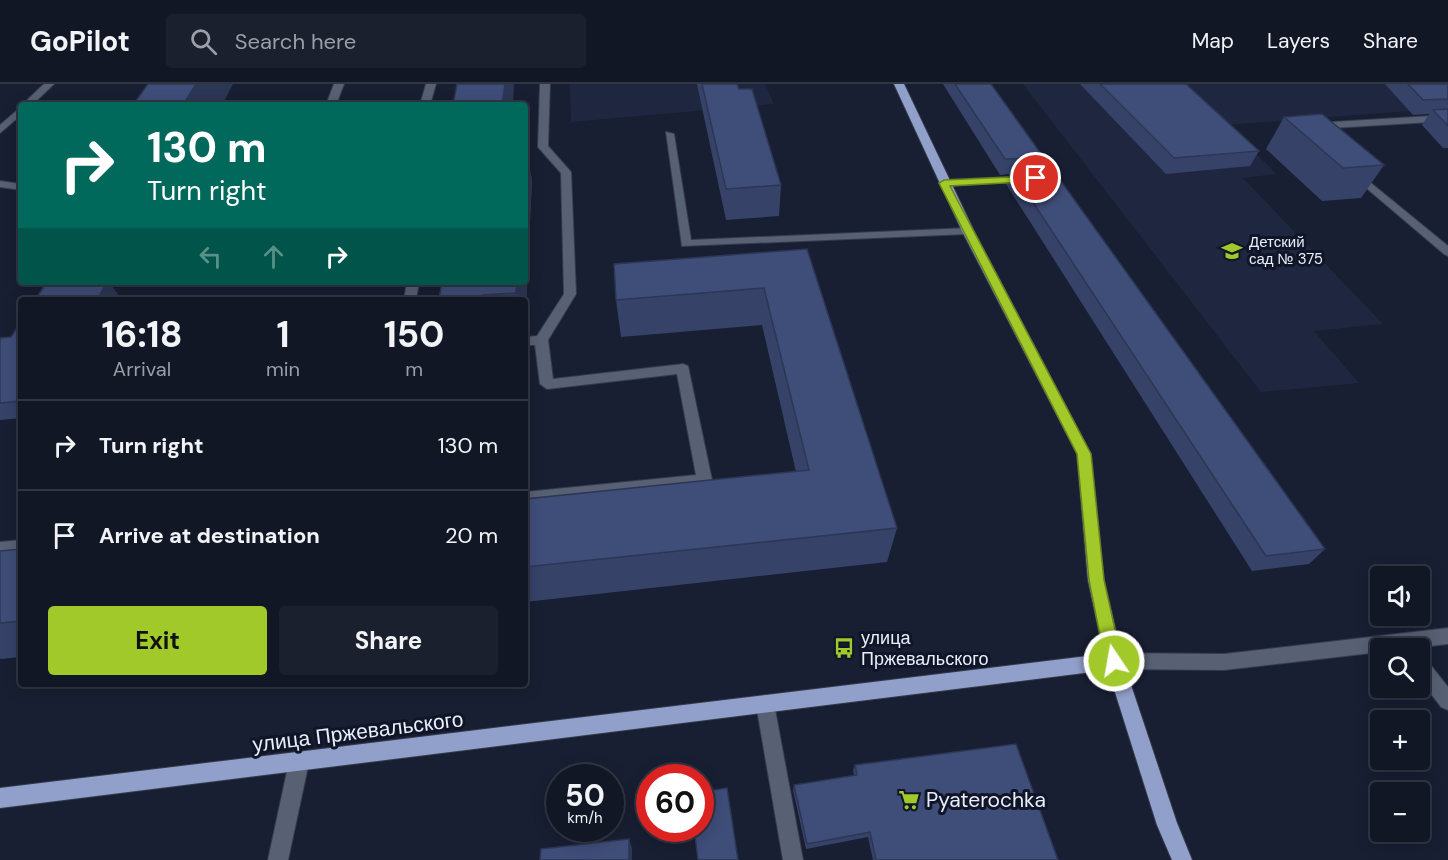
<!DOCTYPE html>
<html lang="en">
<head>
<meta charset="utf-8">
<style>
  body { margin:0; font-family:"DM Sans",sans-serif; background:#1b202e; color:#f1f3f6; height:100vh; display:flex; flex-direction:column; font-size:22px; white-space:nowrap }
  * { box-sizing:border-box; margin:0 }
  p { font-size:20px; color:#9c9fa7 }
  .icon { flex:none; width:33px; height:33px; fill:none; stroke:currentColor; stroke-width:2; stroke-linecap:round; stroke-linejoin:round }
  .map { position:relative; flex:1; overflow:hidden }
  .panel { position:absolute; left:18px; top:213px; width:510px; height:390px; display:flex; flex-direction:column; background:#121726; border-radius:6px; box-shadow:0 3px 15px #0003,0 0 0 2px #313643 }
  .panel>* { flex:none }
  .guide { position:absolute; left:18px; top:18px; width:510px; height:183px; border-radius:6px; box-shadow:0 3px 15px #0003,0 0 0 2px #313643; background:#00695c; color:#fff; overflow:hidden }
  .buttons { position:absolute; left:1370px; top:482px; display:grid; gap:12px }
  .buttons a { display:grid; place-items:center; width:60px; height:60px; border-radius:6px; background:#121726; box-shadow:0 3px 15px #0003,0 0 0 2px #313643; font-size:30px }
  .speed { position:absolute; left:546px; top:680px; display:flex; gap:12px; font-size:30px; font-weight:700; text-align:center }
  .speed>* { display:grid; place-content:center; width:78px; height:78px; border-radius:50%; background:#121726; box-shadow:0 3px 15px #0003,0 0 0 2px #313643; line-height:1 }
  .speed small { font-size:15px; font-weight:400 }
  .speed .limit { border:9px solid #d22; background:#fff; color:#111 }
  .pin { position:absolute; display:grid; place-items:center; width:51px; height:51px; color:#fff; margin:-26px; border:3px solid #fff; border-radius:50%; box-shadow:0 2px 6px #0007 }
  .me { position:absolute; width:66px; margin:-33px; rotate:348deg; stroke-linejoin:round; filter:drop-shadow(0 0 4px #0008) }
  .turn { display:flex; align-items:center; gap:21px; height:126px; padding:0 30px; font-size:27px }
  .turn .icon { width:78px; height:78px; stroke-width:2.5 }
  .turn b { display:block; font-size:42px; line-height:51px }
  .lanes { display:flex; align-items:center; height:57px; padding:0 30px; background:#0003; justify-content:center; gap:30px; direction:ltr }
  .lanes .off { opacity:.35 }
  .eta { display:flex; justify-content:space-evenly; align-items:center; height:102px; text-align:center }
  .eta b { font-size:36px; font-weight:700; line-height:42px }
  .cta { display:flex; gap:12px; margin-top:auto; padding:12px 30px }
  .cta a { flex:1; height:69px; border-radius:6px; background:#a1c92a; color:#111; font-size:24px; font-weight:700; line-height:69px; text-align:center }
  .cta a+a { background:#1b202e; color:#f1f3f6 }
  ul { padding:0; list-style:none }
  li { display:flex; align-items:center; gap:18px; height:90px; padding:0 30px; border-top:2px solid #313643 }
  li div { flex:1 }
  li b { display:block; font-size:22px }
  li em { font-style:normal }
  header { display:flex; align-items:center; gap:36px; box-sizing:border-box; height:84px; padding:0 30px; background:#121726; border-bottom:2px solid #313643 }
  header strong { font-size:28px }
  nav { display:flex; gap:33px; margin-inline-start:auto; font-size:21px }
  .search { width:420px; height:54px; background:#1b202e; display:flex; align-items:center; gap:15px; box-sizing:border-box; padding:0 21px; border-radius:6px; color:#9c9fa7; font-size:22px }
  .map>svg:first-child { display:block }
</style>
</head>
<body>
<header>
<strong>GoPilot</strong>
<div class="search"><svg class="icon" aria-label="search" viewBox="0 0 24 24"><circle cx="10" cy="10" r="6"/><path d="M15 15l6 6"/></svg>Search here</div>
<nav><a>Map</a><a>Layers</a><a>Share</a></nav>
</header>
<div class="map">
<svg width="1448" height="776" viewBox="0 0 1448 776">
  <rect width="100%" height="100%" fill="#181f32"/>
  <!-- built -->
  <g fill="#1f2740">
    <polygon points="570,0 765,0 774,20 571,38"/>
    <polygon points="1023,0 1445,0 1448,24 1226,41 1277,90 1243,94 1383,240 1314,247 1359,299 1261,308"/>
  </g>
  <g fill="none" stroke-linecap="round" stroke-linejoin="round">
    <!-- service casing -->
    <g stroke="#353c4e" stroke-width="2">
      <g id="service">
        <polygon points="44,0 54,0 32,21 22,21"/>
        <polygon points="334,0 344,0 336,21 326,21"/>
        <polygon points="426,0 436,0 430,21 420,21"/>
        <polygon points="540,0 550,0 548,62 571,88 576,210 548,256 553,295 683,280 688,282 712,396 709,400 525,420 525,408 696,391 677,290 547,305 540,300 535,261 525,261 525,253 537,252 564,210 561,89 538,63"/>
        <polygon points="21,23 21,31 0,49 0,41"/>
        <polygon points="1448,31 1448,37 1316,45 1311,42 1316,39"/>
        <polygon points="666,48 674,50 691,156 968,144 974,147 968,150 682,162"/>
        <polygon points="1355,86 1448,162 1448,172 1444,170 1351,91 1351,87"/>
        <polygon points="1027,92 1032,95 1031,97 944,102 939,99 944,96"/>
        <polygon points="0,97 21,100 21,106 0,103"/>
        <polygon points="407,198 419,198 416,216 404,216"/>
        <polygon points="21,456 21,470 0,472 0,458"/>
        <polygon points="1419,572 1425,574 1448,603 1448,626 1441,623 1419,594"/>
        <polygon points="765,611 772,614 774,620 803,776 783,776 756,620 758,614"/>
      </g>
    </g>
    <!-- minor casing -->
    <g stroke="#353c4e" stroke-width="2">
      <g id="minor">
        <polygon points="1448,544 1448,560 1413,564 1380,564 1380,568 1224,586 1114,585 1108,583 1105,577 1108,571 1114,569 1224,570"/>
        <polygon points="299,668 306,671 309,678 288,776 268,776 289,678 292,671"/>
      </g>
    </g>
    <!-- primary casing -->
    <g stroke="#353c4e" stroke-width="2">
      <polygon id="primary" points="894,0 904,0 974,147 1091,370 1104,496 1123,577 1177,739 1192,776 1172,776 1157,741 1108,586 0,724 0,704 1104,570 1088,496 1077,370 962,147"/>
    </g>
    <!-- service -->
    <use href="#service" fill="#586074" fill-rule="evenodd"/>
    <!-- minor -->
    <use href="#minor" fill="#586074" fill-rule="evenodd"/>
    <!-- primary -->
    <use href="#primary" fill="#91a0ca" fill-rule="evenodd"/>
  </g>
  <!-- wall -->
  <g fill="#364268">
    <polygon points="697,0 737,0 781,101 779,132 726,136"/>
    <polygon points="943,0 991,0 1044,74 1041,83 1325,465 1309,480 1252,487 1006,100 1009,90 1000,91"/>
    <polygon points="1080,0 1186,0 1259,67 1250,82 1166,90"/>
    <polygon points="1385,0 1448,0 1448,64 1443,64 1422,41 1429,30 1413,31"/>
    <polygon points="1284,33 1384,81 1361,114 1322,117 1266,65"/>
    <polygon points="525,61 532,96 525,244 525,216 440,216 439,215"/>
    <polygon points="807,165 897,444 887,478 525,518 525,415 796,388 762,241 621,253 616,216"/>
    <polygon points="21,238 21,334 0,336 0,254 11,253"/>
    <polygon points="21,465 21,573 1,575 0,574 0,467"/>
    <polygon points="855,681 1058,776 873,776 868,753 806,765 793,706 794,701 854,691 853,686"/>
  </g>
  <!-- shaded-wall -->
  <g fill="#2c3655">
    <polygon points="196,0 233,0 222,21 183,21"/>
    <polygon points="505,0 514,0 513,21 502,21"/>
    <polygon points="525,61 532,96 525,244 525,216 518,216 516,209 517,198 525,198"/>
    <polygon points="107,198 109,198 120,213 118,216 97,216"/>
    <polygon points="629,755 632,764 632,776 629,776"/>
  </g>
  <!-- building -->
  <g fill="#3f4d79" stroke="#2c3655" stroke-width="1.5">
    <polygon points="148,0 196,0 183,21 133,21"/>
    <polygon points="457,0 505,0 502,21 453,21"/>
    <polygon points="702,0 737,0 739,5 752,5 781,101 726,105"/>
    <polygon points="955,0 991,0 1044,74 1005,75"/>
    <polygon points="1100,0 1186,0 1259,67 1174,74"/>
    <polygon points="1408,0 1448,0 1448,15 1423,16"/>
    <polygon points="1448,25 1448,42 1433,26"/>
    <polygon points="1322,30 1384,81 1343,84 1284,33"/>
    <polygon points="1048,79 1325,465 1266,472 1011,85 1045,83"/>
    <polygon points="807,165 897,444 525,483 525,415 809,386 764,204 616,216 614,180"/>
    <polygon points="90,198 107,198 97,216 35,216 45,201"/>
    <polygon points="442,198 517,198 516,209 483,211 483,216 450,216 451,214 439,215"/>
    <polygon points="21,238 21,317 0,319 0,254 11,253"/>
    <polygon points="21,465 21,537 0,539 0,467"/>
    <polygon points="1016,660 1058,776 876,776 870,748 807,760 794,701 857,691 855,681"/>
    <polygon points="727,704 738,776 698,776 694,744 700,744 700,708"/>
    <polygon points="629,755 629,776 540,776 541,765"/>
  </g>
  <!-- route -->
  <polygon fill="#a1c92a" stroke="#69831b" stroke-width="1.5" points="1036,92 1041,94 1039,97 950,102 1091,370 1104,496 1122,577 1119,582 1114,584 1108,582 1105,577 1089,496 1077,370 939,99 944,96"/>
  <!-- icons -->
  <defs>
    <g id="school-bare" transform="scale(1.62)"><path d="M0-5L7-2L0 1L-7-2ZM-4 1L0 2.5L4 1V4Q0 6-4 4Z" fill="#a1c92a" stroke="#101528" stroke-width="2.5" paint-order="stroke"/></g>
    <g id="bus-bare" transform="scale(1.62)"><path d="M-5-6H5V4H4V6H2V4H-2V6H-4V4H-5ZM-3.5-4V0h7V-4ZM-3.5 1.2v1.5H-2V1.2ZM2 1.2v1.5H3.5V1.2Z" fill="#a1c92a" stroke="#101528" stroke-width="2.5" paint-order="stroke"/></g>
    <g id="supermarket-bare" transform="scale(1.62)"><path d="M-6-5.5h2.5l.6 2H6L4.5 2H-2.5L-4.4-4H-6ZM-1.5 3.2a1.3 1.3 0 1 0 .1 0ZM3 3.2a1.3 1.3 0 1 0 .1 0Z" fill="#a1c92a" stroke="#101528" stroke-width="2.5" paint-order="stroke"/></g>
  </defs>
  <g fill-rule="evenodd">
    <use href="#school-bare" x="1232" y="167"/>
    <use href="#bus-bare" x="844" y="564"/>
    <use href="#supermarket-bare" x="909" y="716"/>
  </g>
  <g text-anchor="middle" stroke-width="6" stroke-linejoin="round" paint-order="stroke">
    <!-- far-poi labels -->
    <g font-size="15" fill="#e9eefb" stroke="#101528" text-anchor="start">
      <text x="1249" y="163">Детский<tspan x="1249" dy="17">сад № 375</tspan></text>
    </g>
    <!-- poi labels -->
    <g font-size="18" fill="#e9eefb" stroke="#101528" text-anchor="start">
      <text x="861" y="560">улица<tspan x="861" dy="21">Пржевальского</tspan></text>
    </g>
    <!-- near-street labels -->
    <g font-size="21" fill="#e9eefb" stroke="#101528">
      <text transform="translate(358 648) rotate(-7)" y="7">улица Пржевальского</text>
    </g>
    <!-- near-poi labels -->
    <g font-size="21" fill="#e9eefb" stroke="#101528" text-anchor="start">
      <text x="926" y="723">Pyaterochka</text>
    </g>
  </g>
</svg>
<div class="buttons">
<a><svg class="icon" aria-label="sound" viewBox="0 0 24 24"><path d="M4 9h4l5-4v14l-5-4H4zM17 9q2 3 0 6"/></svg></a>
<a><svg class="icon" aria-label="search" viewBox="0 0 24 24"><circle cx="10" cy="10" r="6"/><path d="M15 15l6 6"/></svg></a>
<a>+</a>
<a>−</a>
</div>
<div class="speed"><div>50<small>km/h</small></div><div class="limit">60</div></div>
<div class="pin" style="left:1036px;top:94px;background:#d93025"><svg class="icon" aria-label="arrive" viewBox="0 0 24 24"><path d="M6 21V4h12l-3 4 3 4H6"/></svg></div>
<svg class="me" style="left:1114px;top:577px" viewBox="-20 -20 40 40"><circle r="17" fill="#a1c92a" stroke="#fff" stroke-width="3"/><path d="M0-11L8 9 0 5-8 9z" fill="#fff"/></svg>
<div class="guide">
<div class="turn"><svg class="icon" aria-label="right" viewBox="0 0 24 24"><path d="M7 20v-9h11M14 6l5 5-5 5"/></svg><div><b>130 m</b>Turn right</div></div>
<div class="lanes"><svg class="icon off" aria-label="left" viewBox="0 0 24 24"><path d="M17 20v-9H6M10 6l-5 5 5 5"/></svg><svg class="icon off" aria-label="ahead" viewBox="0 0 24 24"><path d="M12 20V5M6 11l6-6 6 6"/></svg><svg class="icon" aria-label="right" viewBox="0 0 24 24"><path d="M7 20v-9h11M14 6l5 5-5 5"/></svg></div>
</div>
<section class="panel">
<div class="eta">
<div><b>16:18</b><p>Arrival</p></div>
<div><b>1</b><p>min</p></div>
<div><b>150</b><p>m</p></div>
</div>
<ul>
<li><svg class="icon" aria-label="right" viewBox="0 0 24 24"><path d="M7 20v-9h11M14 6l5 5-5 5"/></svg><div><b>Turn right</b></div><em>130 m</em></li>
<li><svg class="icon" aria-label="arrive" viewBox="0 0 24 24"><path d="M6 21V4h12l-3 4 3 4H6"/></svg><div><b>Arrive at destination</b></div><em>20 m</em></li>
</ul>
<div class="cta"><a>Exit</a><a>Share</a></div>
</section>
</div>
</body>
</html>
